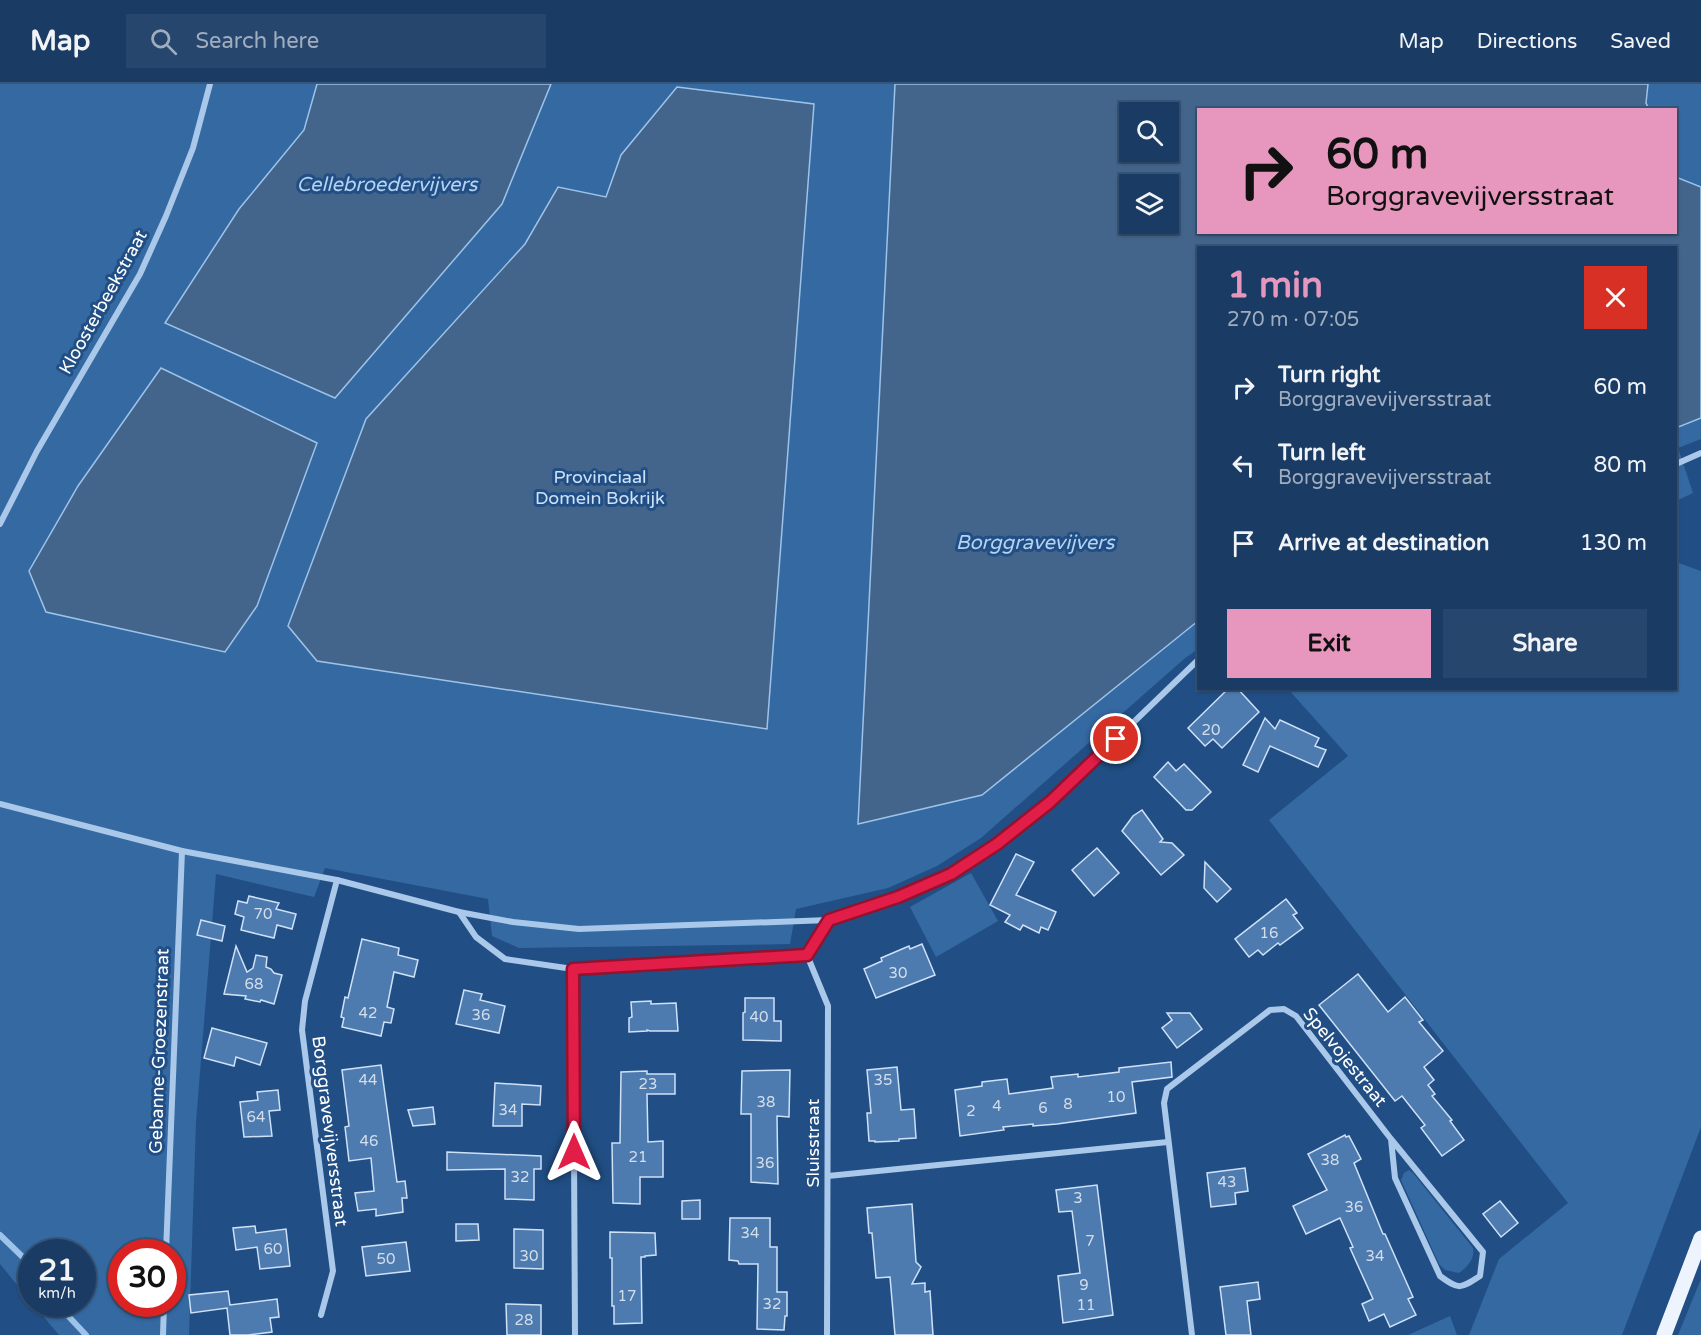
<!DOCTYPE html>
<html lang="en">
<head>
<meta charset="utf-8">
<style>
  body { margin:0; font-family:"Varela Round",sans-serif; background:#26466d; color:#f1f3f6; height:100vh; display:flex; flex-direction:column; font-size:22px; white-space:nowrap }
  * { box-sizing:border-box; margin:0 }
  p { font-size:20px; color:#9fadbf }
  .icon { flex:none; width:33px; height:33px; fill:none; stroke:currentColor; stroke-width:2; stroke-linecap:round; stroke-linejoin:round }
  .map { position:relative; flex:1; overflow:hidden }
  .details { position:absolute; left:1197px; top:162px; width:480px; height:444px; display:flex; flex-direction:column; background:#193b64; border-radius:0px; box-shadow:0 2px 4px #0004,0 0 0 2px #375578 }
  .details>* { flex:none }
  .banner { position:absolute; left:1197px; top:24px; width:480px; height:126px; border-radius:0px; box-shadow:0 2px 4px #0004,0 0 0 2px #375578; background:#e797bd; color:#111; overflow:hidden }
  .buttons { position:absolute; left:1119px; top:18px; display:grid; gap:12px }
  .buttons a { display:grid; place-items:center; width:60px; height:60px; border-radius:0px; background:#193b64; box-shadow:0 2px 4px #0004,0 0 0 2px #375578; font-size:30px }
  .speed { position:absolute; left:18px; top:1155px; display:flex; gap:12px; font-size:30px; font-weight:700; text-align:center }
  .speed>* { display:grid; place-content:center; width:78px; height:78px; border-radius:50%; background:#193b64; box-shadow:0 2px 4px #0004,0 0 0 2px #375578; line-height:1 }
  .speed small { font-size:15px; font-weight:400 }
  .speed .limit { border:9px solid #d22; background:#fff; color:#111 }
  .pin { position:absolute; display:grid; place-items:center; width:51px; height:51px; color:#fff; margin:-26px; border:3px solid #fff; border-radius:50%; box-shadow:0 2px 6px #0007 }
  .me { position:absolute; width:66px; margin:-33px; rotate:0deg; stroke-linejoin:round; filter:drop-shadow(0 0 4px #0008) }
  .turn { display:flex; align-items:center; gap:21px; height:126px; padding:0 30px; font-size:27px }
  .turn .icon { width:78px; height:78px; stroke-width:2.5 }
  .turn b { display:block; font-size:42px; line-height:51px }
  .round { display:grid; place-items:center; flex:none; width:63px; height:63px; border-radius:0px; background:#26466d }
  .overview { display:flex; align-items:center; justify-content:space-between; height:102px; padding:0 30px }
  h1 { font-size:36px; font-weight:800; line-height:45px; color:#e797bd }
  .primary-button { display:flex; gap:12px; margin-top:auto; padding:12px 30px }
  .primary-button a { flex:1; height:69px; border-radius:0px; background:#e797bd; color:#111; font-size:24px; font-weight:800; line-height:69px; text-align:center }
  .primary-button a+a { background:#26466d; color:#f1f3f6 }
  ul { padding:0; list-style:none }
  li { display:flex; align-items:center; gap:18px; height:78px; padding:0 30px }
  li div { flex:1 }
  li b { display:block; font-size:22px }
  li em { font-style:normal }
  header { display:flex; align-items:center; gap:36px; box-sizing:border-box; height:84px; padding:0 30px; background:#193b64; border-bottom:2px solid #375578 }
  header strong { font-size:28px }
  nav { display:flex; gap:33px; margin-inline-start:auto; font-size:21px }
  .search { width:420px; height:54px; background:#26466d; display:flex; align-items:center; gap:15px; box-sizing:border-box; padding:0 21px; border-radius:0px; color:#9fadbf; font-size:22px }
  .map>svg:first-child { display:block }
</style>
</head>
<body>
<header>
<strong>Map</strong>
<div class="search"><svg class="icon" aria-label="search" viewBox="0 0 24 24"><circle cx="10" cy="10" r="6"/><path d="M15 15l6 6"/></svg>Search here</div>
<nav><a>Map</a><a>Directions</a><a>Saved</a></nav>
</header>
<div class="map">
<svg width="1701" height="1251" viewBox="0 0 1701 1251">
  <rect width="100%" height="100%" fill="#214f85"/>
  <!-- green -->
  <g fill="#3569a2" fill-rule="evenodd">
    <path d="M0,0H1701V332L1676,164H1198V565L1184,575L981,754L937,782L888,804L796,825L790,860L519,864L492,852L488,815L325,784L314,813L216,790L196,1038L189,1251H59L33,1220H82V1168H32L31,1218L0,1180ZM1198,26H1676V148H1198ZM1130,28H1168V68H1130ZM1130,100H1168V140H1130ZM122,1168H172V1220H122Z"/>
    <polygon points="1701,334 1701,355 1678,364 1693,409 1676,417 1676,344"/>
    <polygon points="1676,478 1701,487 1701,1043 1622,1251 1469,1251 1499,1175 1568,1119 1269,736 1348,672 1288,605 1676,604"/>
    <polygon points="971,789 998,837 936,873 910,823"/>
    <path d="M1409,1086L1413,1089L1473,1164C1475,1175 1467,1183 1459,1189L1445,1186L1439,1180L1401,1096L1404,1089Z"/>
    <polygon points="1701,1195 1701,1251 1678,1251"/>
    <polygon points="1450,1232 1457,1251 1408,1251"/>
  </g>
  <!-- water -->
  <g fill="#43658b" stroke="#9dc3ea" stroke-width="1.5" fill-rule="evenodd">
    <polygon points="317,0 551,0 502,120 335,314 165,239 239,125 304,46"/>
    <path d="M895,0H1648L1646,19L1649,25L1198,26V148H1676V93L1701,103V334L1676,344V164H1198V537L982,711L858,740ZM1130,28H1168V68H1130ZM1130,100H1168V140H1130Z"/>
    <polygon points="677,3 814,20 767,645 317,577 288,542 366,335 525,160 558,103 606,113 621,71"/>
    <polygon points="161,284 317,359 257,522 225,568 46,528 29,487 78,402"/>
  </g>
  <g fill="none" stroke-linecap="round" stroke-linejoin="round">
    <!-- stream -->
    <g stroke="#9dc3ea" stroke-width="6">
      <polyline points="0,1151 32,1182"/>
      <polyline points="57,1220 86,1251"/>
    </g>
  </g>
  <!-- building -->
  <g fill="#4e7baf" stroke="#cee1f7" stroke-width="1.5">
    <polygon points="1229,604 1237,604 1259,628 1222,664 1213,655 1205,662 1188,644"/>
    <polygon points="1265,634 1275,645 1280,636 1319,654 1315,662 1326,666 1318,683 1270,662 1258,688 1243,681"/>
    <polygon points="1168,678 1176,687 1184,680 1211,708 1192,726 1186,726 1154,693"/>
    <polygon points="1142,726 1163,755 1160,758 1172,759 1184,771 1161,791 1122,747 1133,732"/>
    <polygon points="1097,764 1119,789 1094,812 1072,786"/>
    <polygon points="1016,770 1034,778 1016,811 1056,828 1048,846 1041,843 1039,849 1023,841 1020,846 1005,838 1010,831 990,821"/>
    <polygon points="1205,778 1231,805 1217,818 1204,804"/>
    <polygon points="249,812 279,819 276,825 296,830 292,845 277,841 274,854 241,846 244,833 235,830 238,817 247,819"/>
    <polygon points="1286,815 1297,829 1293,831 1303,844 1280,861 1278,859 1263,871 1258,866 1249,873 1235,855"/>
    <polygon points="201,836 225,842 222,857 197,851"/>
    <polygon points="362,855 399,864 398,871 418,876 414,893 394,888 387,923 394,925 391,939 384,938 381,952 342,943 344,934 341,933 345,913 348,914"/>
    <polygon points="922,860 935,891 876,914 864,885 882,877 881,874 909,862 910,865"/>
    <polygon points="236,862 247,888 253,884 256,871 267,873 266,883 271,885 274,889 282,891 274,920 261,916 260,918 245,915 246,912 224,910"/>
    <polygon points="1358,890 1388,928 1405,913 1423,936 1419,938 1443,967 1424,983 1434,996 1428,1001 1435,1010 1432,1012 1452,1036 1450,1037 1464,1056 1442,1072 1421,1044 1425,1041 1402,1012 1395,1017 1319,921"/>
    <polygon points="464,906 482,910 480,916 505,922 499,949 456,940"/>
    <polygon points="745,914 774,914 774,937 781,937 781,957 743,956 743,929 745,928"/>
    <polygon points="651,917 651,920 676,919 678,947 650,947 647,946 647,947 629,948 629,934 632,933 631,918"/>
    <polygon points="1167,929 1190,929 1202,945 1177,964 1162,944 1172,936"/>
    <polygon points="212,944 267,959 260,981 236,973 234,982 204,974"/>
    <polygon points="1171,978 1172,993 1132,998 1136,1029 1057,1040 1033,1042 1033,1040 1003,1043 1004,1046 960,1052 955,1006 982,1002 982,998 1007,995 1009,1010 1053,1004 1051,993 1078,990 1078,993 1119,988 1119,984"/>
    <polygon points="381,981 397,1098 405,1097 407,1114 402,1114 403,1128 376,1132 376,1125 358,1127 355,1109 374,1107 371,1074 349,1077 345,1043 349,1042 342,986"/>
    <polygon points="897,983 901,1026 914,1025 916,1054 899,1055 899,1057 875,1058 875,1057 869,1057 867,1029 871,1029 867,986"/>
    <polygon points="790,986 789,1033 777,1032 778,1100 751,1098 751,1030 741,1030 742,987"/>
    <polygon points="647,987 647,990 675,990 675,1010 647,1010 648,1058 663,1057 663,1093 640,1093 640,1120 613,1119 612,1059 620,1059 621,988"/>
    <polygon points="495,999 541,1002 540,1021 522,1020 522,1042 493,1042"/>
    <polygon points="278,1006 280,1026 269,1027 272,1052 244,1053 240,1018 258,1016 257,1008"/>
    <polygon points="433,1023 435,1040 413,1042 408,1026"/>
    <polygon points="1345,1051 1346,1053 1349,1052 1361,1075 1354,1079 1383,1150 1385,1150 1413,1213 1408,1215 1416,1231 1390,1243 1384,1230 1369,1237 1362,1220 1373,1215 1350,1164 1353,1163 1340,1134 1306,1150 1293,1122 1327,1106 1308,1070"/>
    <polygon points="447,1068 541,1072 541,1085 534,1085 534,1116 505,1115 505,1085 447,1086"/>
    <polygon points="1245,1084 1248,1107 1235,1109 1236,1120 1211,1123 1207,1089"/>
    <polygon points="1097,1101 1113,1231 1063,1239 1058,1192 1080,1189 1072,1127 1059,1128 1056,1106"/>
    <polygon points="700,1116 700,1135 682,1135 682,1117"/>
    <polygon points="1500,1117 1518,1139 1501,1153 1483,1130"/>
    <polygon points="912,1120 916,1178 921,1183 912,1200 925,1199 925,1208 930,1207 933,1251 895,1251 890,1193 876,1194 872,1149 869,1149 867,1124"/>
    <polygon points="730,1134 770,1134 770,1163 777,1163 777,1208 787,1208 787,1232 785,1232 784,1246 757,1245 758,1180 739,1180 738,1177 729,1176"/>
    <polygon points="456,1140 478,1140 479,1156 456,1157"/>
    <polygon points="255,1142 256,1149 286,1145 290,1182 260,1185 257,1163 236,1166 233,1144"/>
    <polygon points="514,1145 543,1146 543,1185 514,1184"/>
    <polygon points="610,1148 655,1149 656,1171 645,1172 645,1173 641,1173 642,1239 614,1240 614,1222 612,1222 612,1174 610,1174"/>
    <polygon points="406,1158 410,1187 366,1192 362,1163"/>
    <polygon points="1258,1198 1260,1215 1247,1217 1251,1251 1226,1251 1220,1203"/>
    <polygon points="228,1207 230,1221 277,1215 279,1233 270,1234 272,1248 248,1251 230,1251 227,1224 191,1229 189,1211"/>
    <polygon points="506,1220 541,1221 541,1251 507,1251"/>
  </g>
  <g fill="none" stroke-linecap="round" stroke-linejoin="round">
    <!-- minor -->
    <g stroke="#aac8e9" stroke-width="6">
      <polyline points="1676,380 1701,369"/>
      <polyline points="0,440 37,367 140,190 166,132 193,64 210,0"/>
      <polyline points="0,720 182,767 337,796 459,828 513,838 579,845 829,836 898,813 951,790 997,760 1051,718 1198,576"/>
      <polyline points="459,828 476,853 505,875 573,885 807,871 829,836"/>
      <polyline points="807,871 828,922 827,1251"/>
      <polyline points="573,885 575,1251"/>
      <polyline points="828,1092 1168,1058"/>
      <polyline points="166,1168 182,767"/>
      <polyline points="321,1231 333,1187 302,946 305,917 337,796"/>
      <polyline points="163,1251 164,1220"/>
      <path d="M1192,1251L1164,1019L1167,1005L1270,926L1284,925L1296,932L1391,1055L1483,1168L1480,1192C1460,1205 1459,1206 1440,1192L1395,1094L1391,1055"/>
    </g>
    <!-- primary -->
    <polyline stroke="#edf4fe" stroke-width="15" points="1664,1251 1701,1154"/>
  </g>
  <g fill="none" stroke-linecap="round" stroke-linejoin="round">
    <!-- route casing -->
    <g stroke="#92132f" stroke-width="15">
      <polyline id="route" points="574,1068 573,885 807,871 829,836 898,813 951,790 997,760 1050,718 1116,655"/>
    </g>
    <!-- route -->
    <use href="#route" stroke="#e11d48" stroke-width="10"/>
  </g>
  <g text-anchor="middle" stroke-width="6" stroke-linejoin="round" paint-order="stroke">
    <!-- number labels -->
    <g font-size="15" fill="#d3deeb">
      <text x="1211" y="651">20</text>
      <text x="263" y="835">70</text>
      <text x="1269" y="854">16</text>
      <text x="898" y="894">30</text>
      <text x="254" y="905">68</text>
      <text x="368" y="934">42</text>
      <text x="481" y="936">36</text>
      <text x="759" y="938">40</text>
      <text x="368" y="1001">44</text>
      <text x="883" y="1001">35</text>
      <text x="648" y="1005">23</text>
      <text x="1116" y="1018">10</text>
      <text x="766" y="1023">38</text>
      <text x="1068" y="1025">8</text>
      <text x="997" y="1027">4</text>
      <text x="1043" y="1029">6</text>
      <text x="508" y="1031">34</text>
      <text x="971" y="1032">2</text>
      <text x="256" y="1038">64</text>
      <text x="369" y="1062">46</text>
      <text x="638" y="1078">21</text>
      <text x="1330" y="1081">38</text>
      <text x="765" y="1084">36</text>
      <text x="520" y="1098">32</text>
      <text x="1227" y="1103">43</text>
      <text x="1078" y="1119">3</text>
      <text x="1354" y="1128">36</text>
      <text x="750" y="1154">34</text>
      <text x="1090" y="1162">7</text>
      <text x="273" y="1170">60</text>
      <text x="529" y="1177">30</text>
      <text x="1375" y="1177">34</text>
      <text x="386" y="1180">50</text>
      <text x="1084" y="1206">9</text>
      <text x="627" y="1217">17</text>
      <text x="772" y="1225">32</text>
      <text x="1086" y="1226">11</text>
      <text x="524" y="1241">28</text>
    </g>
    <!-- street labels -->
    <g font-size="18" fill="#fff" stroke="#214f85">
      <text transform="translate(103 218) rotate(-61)" y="6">Kloosterbeekstraat</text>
      <text transform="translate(159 967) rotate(-88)" y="6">Gebanne-Groezenstraat</text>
      <text transform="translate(1345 973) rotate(51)" y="6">Spelvojestraat</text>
      <text transform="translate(330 1047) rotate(83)" y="6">Borggravevijversstraat</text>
      <text transform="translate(813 1059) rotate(-90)" y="6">Sluisstraat</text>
    </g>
    <!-- park labels -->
    <g font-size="18" fill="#cee1f7" stroke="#214f85">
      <text x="600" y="399">Provinciaal<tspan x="600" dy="21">Domein Bokrijk</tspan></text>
    </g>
    <!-- water labels -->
    <g font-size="20" font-style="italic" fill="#b5d2f1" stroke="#214f85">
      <text x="387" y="107">Cellebroedervijvers</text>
      <text x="1035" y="465">Borggravevijvers</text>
    </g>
  </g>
</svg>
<div class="buttons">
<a><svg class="icon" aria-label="search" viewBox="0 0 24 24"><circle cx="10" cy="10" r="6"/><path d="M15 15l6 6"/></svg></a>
<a><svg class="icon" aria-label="layers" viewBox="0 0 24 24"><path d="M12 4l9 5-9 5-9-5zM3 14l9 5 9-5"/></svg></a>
</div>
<div class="speed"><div>21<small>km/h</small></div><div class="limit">30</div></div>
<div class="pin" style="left:1116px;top:655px;background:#d93025"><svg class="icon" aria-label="arrive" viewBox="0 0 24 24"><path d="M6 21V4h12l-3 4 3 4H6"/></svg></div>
<svg class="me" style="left:574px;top:1068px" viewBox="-20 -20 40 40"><path d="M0-17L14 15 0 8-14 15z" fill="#e11d48" stroke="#fff" stroke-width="4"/></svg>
<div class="banner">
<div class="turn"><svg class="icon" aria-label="right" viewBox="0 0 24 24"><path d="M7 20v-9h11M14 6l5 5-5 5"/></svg><div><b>60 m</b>Borggravevijversstraat</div></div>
</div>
<section class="details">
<div class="overview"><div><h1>1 min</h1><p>270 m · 07:05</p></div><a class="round" style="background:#d93025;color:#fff"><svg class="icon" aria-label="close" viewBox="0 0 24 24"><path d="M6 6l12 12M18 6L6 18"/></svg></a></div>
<ul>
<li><svg class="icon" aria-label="right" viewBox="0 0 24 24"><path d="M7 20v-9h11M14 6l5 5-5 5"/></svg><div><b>Turn right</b><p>Borggravevijversstraat</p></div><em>60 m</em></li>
<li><svg class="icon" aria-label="left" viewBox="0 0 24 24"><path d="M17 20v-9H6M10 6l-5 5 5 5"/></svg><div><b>Turn left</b><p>Borggravevijversstraat</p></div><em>80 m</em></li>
<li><svg class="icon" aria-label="arrive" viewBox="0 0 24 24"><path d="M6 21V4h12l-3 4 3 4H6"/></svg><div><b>Arrive at destination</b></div><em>130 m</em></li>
</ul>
<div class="primary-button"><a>Exit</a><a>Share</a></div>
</section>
</div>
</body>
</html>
